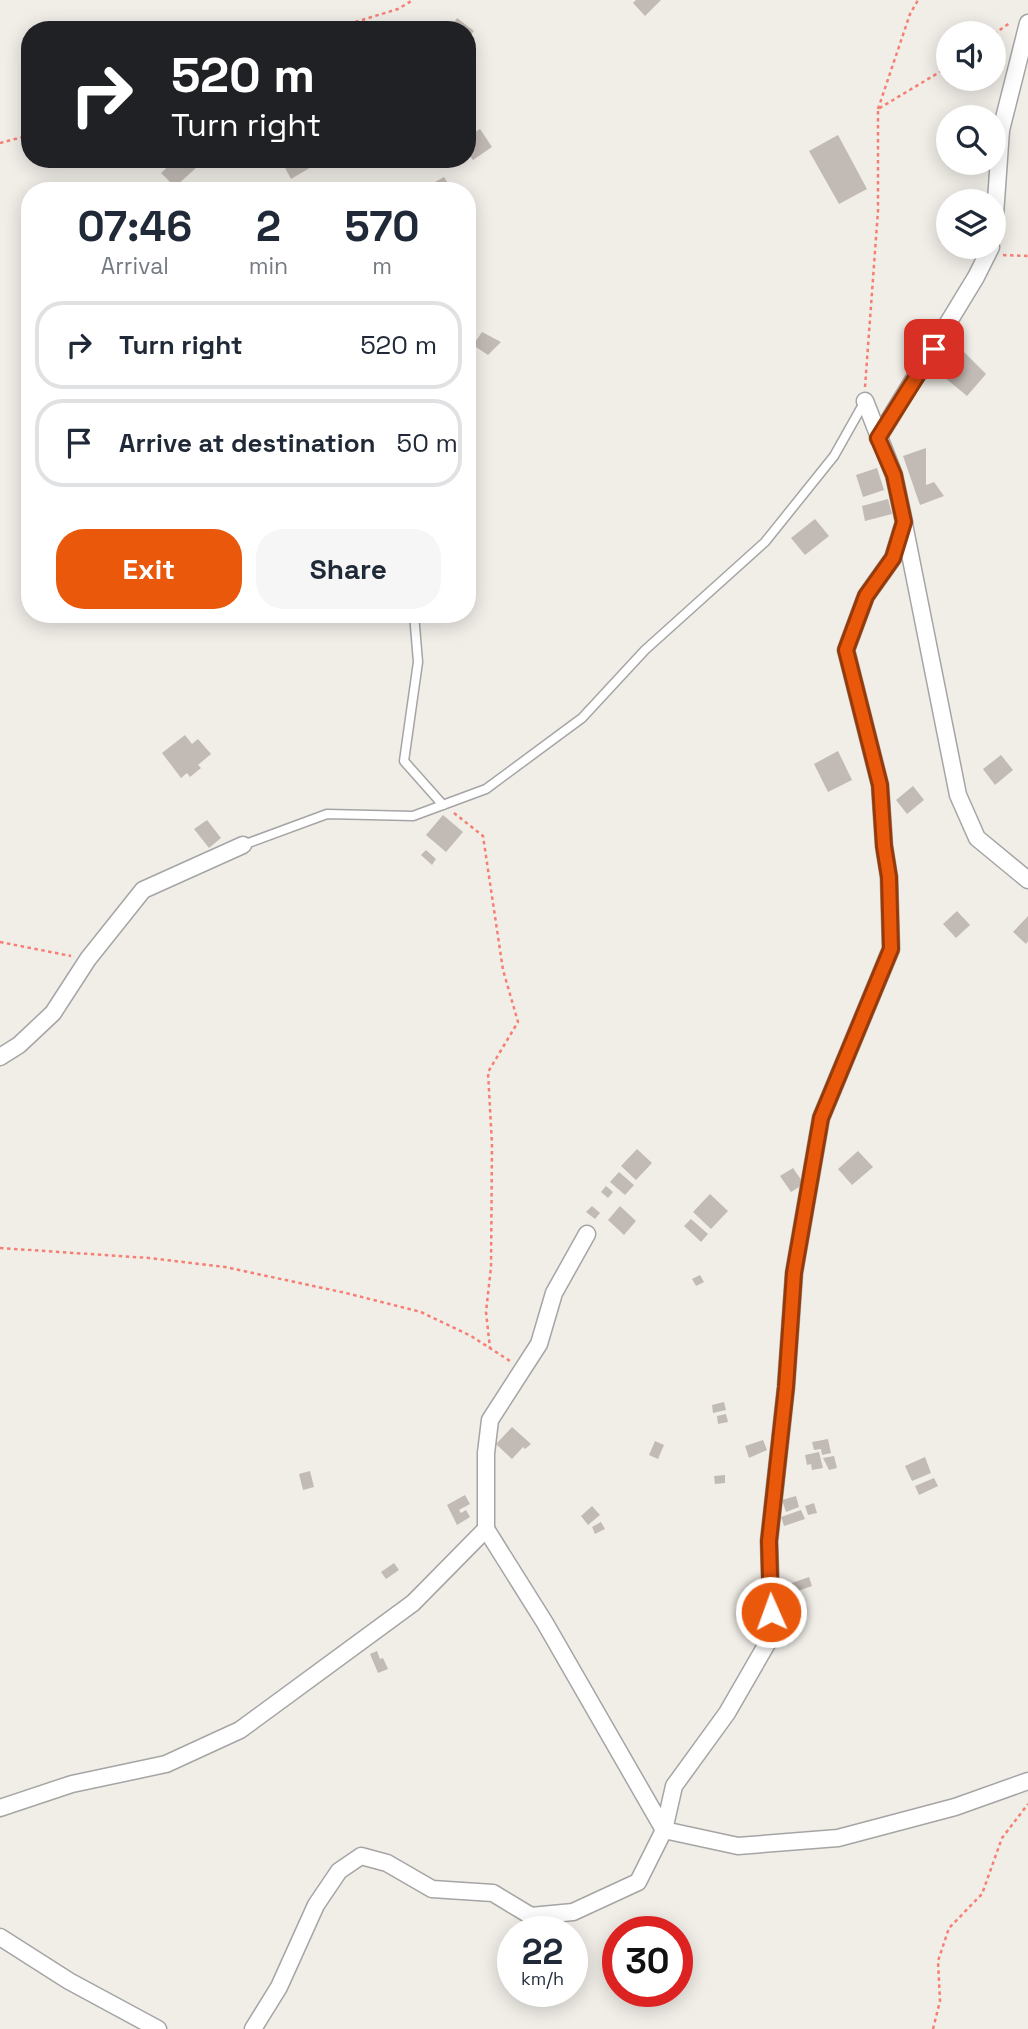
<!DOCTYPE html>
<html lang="en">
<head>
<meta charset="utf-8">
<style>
  body { margin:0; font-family:"Space Grotesk",sans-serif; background:#f6f6f7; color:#1f2937; height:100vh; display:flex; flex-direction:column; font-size:26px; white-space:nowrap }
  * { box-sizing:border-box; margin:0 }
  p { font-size:23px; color:#747a83 }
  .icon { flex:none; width:38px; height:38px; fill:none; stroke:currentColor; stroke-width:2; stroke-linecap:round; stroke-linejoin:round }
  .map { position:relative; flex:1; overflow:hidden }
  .drawer { position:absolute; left:21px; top:182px; width:455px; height:441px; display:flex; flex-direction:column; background:#fff; border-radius:28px; box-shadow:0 4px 18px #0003 }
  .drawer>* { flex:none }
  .banner { position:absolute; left:21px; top:21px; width:455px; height:147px; border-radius:28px; box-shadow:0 4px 18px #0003; background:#202124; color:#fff; overflow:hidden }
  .fabs { position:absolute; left:936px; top:21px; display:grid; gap:14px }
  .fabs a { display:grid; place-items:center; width:70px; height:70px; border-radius:50%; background:#fff; box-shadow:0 4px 18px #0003; font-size:35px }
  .speed { position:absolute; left:497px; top:1916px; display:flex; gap:14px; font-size:35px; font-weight:700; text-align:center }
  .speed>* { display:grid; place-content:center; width:91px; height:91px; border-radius:50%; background:#fff; box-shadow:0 4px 18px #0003; line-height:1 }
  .speed small { font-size:18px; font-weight:400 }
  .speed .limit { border:10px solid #d22; background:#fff; color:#111 }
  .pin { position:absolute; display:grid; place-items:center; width:60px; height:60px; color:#fff; margin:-30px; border-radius:14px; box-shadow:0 4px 10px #0006 }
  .me { position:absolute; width:77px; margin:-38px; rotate:358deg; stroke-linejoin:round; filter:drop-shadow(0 0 5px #0008) }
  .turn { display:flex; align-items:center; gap:24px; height:147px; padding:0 35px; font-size:32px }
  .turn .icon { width:91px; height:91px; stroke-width:2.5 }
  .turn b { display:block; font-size:49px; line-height:60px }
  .eta { display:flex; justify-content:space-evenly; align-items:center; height:119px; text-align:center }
  .eta b { font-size:42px; font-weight:700; line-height:49px }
  .primary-button { display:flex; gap:14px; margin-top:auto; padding:14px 35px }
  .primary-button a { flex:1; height:80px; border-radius:28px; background:#ea580c; color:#fff; font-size:28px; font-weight:700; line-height:80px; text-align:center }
  .primary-button a+a { background:#f6f6f7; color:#1f2937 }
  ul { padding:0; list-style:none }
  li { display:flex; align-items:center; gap:21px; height:88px; margin:0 14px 10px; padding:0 21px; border:4px solid #e0e1e3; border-radius:28px }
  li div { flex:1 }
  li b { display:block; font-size:26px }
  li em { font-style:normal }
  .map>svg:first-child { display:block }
</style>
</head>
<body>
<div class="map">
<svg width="1028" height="2029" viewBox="0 0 1028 2029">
  <rect width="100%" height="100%" fill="#f1eee8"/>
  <!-- building -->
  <g fill="#c2bab5">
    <polygon points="636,0 661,0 645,16 633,3"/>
    <polygon points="457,18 474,31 467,39 467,30 449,30"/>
    <polygon points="396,21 408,30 390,30"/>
    <polygon points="480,129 492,147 473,160 467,152 467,137"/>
    <polygon points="838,135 867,189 839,204 809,151"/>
    <polygon points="176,159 190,159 197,167 175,187 161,173"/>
    <polygon points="294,159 309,159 313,166 291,179 284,166"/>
    <polygon points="444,177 449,185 439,191 431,191 428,186"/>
    <polygon points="482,332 501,342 488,355 473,345"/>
    <polygon points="959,347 986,374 967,396 939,373"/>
    <polygon points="926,448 926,485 934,482 944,496 920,505 903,456"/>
    <polygon points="877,468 884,490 863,497 856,475"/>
    <polygon points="888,499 892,514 865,521 862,506"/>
    <polygon points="815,519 829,536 805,555 791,538"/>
    <polygon points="185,735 192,744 198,739 211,754 198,765 201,768 190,777 187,773 181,778 162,753"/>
    <polygon points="838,751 852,780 828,792 814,764"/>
    <polygon points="1001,755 1013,770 995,785 983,769"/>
    <polygon points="913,786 924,800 907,814 896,800"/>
    <polygon points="443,815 463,832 446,852 426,835"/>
    <polygon points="207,820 221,838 209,848 194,829"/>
    <polygon points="426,850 436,859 432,865 421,855"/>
    <polygon points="957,911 970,925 956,938 943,924"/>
    <polygon points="1028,916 1028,941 1026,944 1013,932"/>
    <polygon points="637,1149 652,1163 636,1180 621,1166"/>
    <polygon points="858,1151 873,1167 852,1185 838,1169"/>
    <polygon points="793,1168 804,1184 791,1192 780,1176"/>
    <polygon points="619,1172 634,1185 625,1195 610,1182"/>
    <polygon points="606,1186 613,1192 608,1198 601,1192"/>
    <polygon points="710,1194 728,1211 711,1229 693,1212"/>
    <polygon points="592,1206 600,1213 595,1219 586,1212"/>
    <polygon points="620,1206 636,1221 624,1235 608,1220"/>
    <polygon points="691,1219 708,1234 701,1242 684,1226"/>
    <polygon points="700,1275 704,1282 696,1286 692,1279"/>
    <polygon points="724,1402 726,1410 713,1413 712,1405"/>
    <polygon points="726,1414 728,1422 718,1424 717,1416"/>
    <polygon points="512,1427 531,1444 525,1449 523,1447 512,1459 496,1444"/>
    <polygon points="828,1439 831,1453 822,1455 821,1449 814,1450 812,1442"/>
    <polygon points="763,1440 767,1450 749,1458 745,1446"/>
    <polygon points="655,1441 664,1445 658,1459 649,1455"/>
    <polygon points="819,1452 823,1468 812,1470 811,1464 807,1465 805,1455"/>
    <polygon points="834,1456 837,1468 829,1470 823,1458"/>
    <polygon points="925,1457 931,1473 912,1481 905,1466"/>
    <polygon points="310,1471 314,1487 303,1490 299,1474"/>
    <polygon points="725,1475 725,1483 715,1484 714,1476"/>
    <polygon points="934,1478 938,1486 919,1495 915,1486"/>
    <polygon points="465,1495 470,1504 459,1510 461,1513 466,1510 470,1517 457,1525 447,1505"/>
    <polygon points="796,1496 799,1507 786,1512 782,1500"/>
    <polygon points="814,1503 817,1513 808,1515 805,1506"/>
    <polygon points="592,1506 600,1515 588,1525 581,1516"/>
    <polygon points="801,1510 805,1519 784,1526 781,1517"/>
    <polygon points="601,1522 605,1529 595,1534 592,1527"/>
    <polygon points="394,1563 399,1570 386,1579 381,1572"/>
    <polygon points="809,1577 812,1586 789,1594 786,1585"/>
    <polygon points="377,1651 380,1659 383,1658 388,1669 378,1673 370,1654"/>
  </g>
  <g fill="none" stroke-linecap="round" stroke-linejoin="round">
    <!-- lane casing -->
    <g stroke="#a5a5a5" stroke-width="11">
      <g id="lane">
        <polyline points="414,614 418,662 404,761 443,805"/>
        <polyline points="243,845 327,814 413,816 486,789 582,718 645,650 765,542 834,456 865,401"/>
      </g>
    </g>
    <!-- street casing -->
    <g stroke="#a5a5a5" stroke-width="19">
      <g id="street">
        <polyline points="994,229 1001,130 1028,23"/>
        <polyline points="878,438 976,277 991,247"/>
        <polyline points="904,524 958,795 977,838 1028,880"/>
        <polyline points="0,1057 19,1045 53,1013 88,959 143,890 243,845"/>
        <polyline points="486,1529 486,1453 490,1420 539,1344 554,1293 587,1234"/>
        <polyline points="0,1808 72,1784 166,1764 240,1730 413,1603 486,1529 545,1623 664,1830 674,1786 727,1713 772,1635 769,1541 786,1387 794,1273 821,1118 891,949 889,877 884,846 880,785 846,650 866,596 893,558 904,522 894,475 865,401"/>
        <polyline points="0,1937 69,1981 158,2029"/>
        <polyline points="253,2029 279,1987 316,1905 339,1871 361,1856 387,1863 432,1889 493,1893 531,1916 573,1912 638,1882 664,1830 738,1846 838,1838 955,1807 1028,1781"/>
      </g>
    </g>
    <!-- path -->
    <g stroke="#f67f74" stroke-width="2.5" stroke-dasharray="3.5 3.5" stroke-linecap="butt">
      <polyline points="344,30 352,23 398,9 413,0"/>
      <polyline points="994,34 1011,22"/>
      <polyline points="878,109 910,14 918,0"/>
      <polyline points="0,143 30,135"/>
      <polyline points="1003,255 1028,256"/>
      <polyline points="865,387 878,211 878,109 948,67"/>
      <polyline points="454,813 483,836 503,970 518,1022 488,1072 492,1145 491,1267 486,1312 490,1348"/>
      <polyline points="0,942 71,956"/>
      <polyline points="0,1248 149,1258 225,1267 346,1293 421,1312 471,1336 510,1361"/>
      <polyline points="933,2029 940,2001 938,1961 949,1928 982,1894 1002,1838 1028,1804"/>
    </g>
    <!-- lane -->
    <use href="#lane" stroke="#fff" stroke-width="8"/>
    <!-- street -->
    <use href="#street" stroke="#fff" stroke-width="16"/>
  </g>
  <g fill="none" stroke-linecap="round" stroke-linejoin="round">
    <!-- route casing -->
    <g stroke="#983908" stroke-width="18">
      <polyline id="route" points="771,1612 769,1541 786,1387 794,1273 821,1118 891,949 889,877 884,846 880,785 846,650 866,596 893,558 904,522 894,475 878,438 934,349"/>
    </g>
    <!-- route -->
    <use href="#route" stroke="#ea580c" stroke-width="12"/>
  </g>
</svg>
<div class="fabs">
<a><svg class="icon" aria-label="sound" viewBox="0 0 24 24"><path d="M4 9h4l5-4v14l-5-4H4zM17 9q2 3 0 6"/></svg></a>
<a><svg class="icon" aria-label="search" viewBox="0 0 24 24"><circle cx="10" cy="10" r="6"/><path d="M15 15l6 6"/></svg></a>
<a><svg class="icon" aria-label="layers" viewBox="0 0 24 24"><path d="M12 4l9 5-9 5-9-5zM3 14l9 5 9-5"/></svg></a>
</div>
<div class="speed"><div>22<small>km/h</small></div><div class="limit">30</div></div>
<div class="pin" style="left:934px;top:349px;background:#d93025"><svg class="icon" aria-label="arrive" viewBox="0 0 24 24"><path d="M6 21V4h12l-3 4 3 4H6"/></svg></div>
<svg class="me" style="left:771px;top:1612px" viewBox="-20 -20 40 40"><circle r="17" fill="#ea580c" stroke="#fff" stroke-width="3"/><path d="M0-11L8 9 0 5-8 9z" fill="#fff"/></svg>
<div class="banner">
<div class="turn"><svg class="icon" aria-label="right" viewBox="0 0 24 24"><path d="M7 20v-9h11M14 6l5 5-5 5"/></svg><div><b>520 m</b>Turn right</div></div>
</div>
<section class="drawer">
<div class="eta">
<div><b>07:46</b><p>Arrival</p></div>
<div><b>2</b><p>min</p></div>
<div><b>570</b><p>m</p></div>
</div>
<ul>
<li><svg class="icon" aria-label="right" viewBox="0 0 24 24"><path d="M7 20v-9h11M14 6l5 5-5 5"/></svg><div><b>Turn right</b></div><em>520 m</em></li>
<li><svg class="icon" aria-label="arrive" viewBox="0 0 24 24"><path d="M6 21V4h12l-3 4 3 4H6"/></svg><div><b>Arrive at destination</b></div><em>50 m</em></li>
</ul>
<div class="primary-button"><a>Exit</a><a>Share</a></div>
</section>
</div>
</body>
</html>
